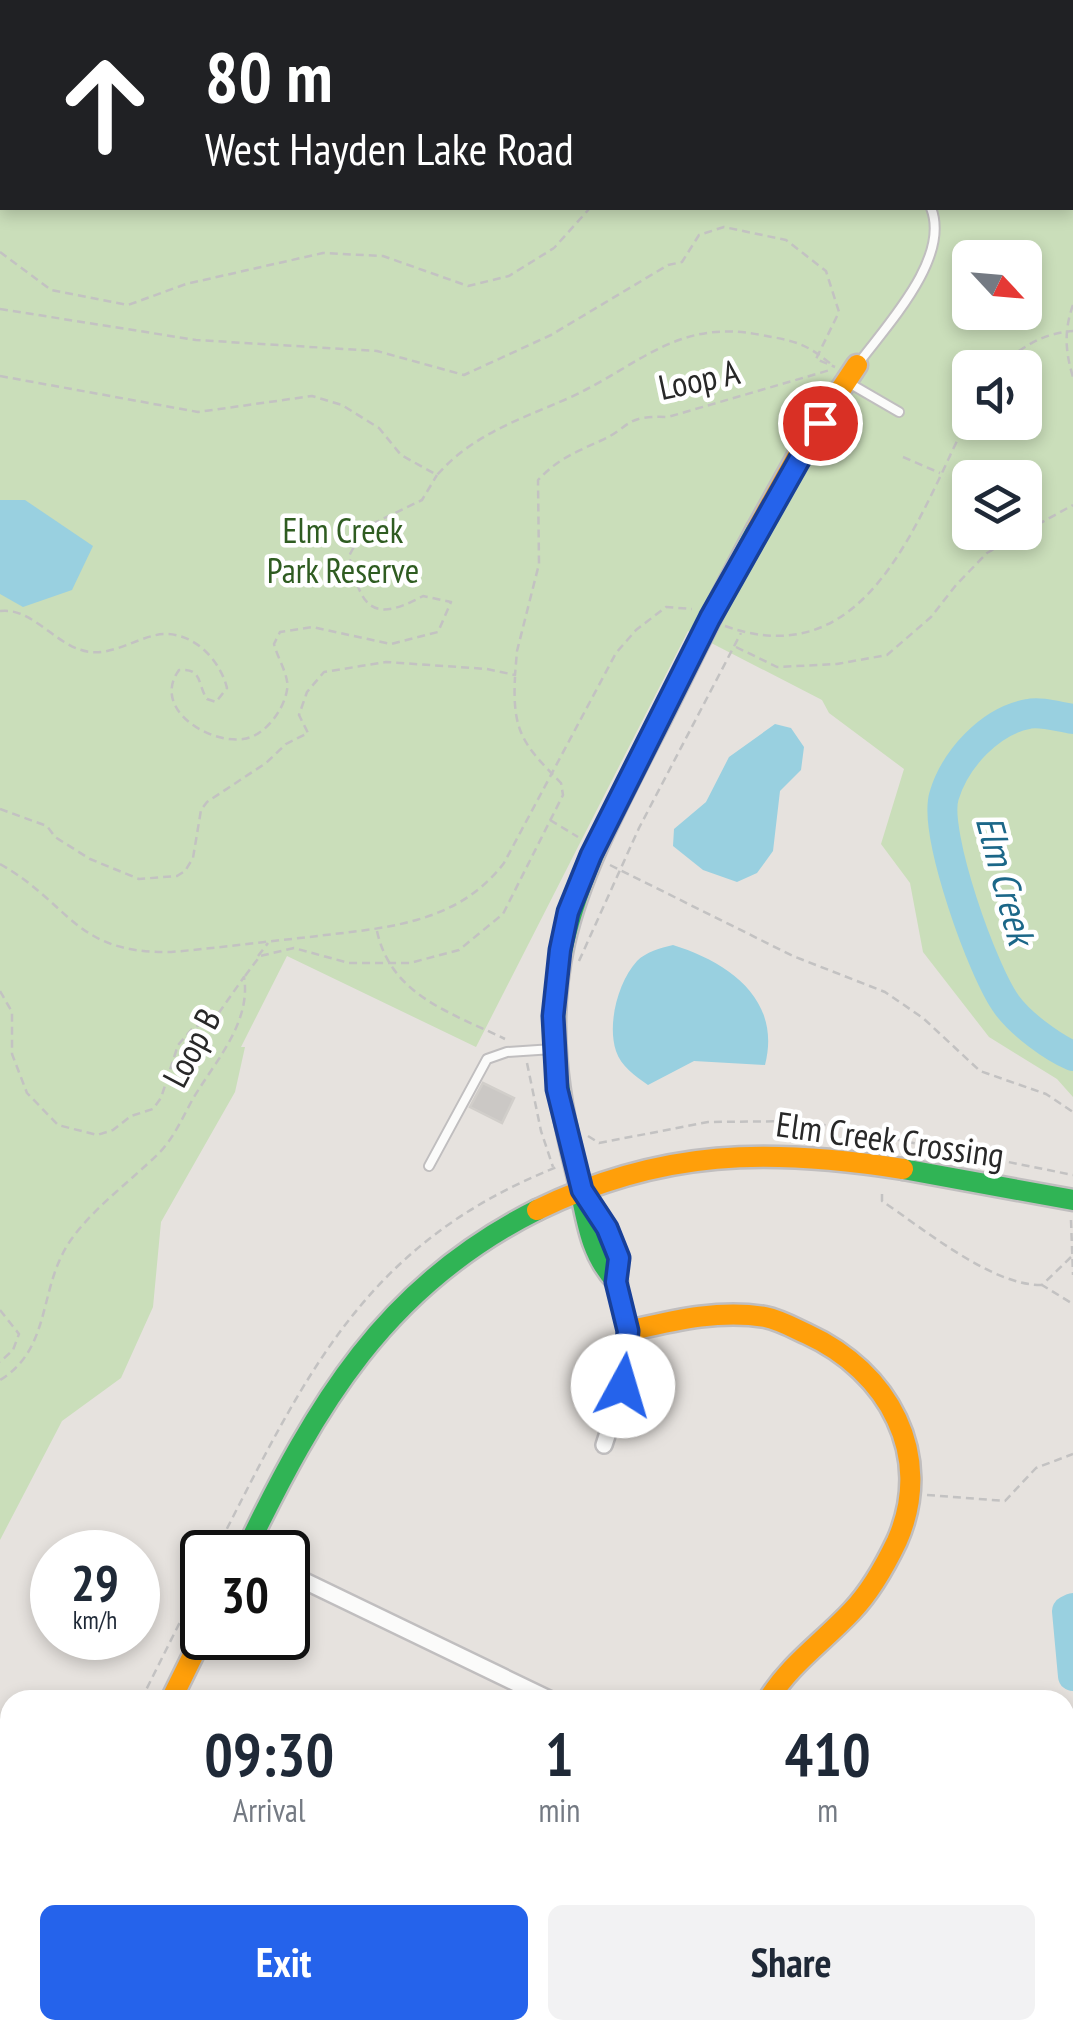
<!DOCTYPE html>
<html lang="en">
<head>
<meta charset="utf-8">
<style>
  body { margin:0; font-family:"PT Sans Narrow",sans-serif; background:#f2f2f3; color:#1f2937; height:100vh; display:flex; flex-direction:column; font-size:38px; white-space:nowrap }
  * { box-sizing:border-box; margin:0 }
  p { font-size:32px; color:#747a83 }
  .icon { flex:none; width:55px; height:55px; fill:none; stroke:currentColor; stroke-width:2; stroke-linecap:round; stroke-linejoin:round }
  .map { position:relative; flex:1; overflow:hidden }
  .drawer { position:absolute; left:0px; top:1690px; width:1075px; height:350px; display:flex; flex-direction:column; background:#fff; border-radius:30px 30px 0 0; box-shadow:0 5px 15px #0003 }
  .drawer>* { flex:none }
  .hud { position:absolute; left:0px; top:0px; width:1075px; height:210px; box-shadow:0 5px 15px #0003; background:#202124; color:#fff; overflow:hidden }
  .needle { width:65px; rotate:116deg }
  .controls { position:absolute; left:952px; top:240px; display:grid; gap:20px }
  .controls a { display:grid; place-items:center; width:90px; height:90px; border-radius:15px; background:#fff; box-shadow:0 5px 15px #0003; font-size:50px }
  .speed { position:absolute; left:30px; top:1530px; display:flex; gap:20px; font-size:50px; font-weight:700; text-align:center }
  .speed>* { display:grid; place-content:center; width:130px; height:130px; border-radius:50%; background:#fff; box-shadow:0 5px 15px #0003; line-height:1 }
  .speed small { font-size:25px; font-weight:400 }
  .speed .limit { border:5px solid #111; border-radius:15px; background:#fff; color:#111 }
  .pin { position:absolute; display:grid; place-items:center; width:85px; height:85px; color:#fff; margin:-42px; border:5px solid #fff; border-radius:50%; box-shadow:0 2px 10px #0007 }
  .me { position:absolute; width:110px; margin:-55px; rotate:6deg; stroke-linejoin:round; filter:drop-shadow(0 0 8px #0008) }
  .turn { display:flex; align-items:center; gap:35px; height:210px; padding:0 40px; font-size:45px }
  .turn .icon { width:130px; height:130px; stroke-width:2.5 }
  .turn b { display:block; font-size:70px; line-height:85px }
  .eta { display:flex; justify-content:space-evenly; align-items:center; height:170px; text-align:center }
  .eta b { font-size:60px; font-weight:700; line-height:70px }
  .cta { display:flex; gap:20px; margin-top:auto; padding:20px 40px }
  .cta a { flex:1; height:115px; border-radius:15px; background:#2563eb; color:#fff; font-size:40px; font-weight:700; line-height:115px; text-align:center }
  .cta a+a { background:#f2f2f3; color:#1f2937 }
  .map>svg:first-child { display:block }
</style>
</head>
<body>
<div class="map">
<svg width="1073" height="2040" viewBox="0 0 1073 2040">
  <rect width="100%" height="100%" fill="#e6e2de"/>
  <!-- green -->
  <path fill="#cadeba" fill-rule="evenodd" d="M0,0H1073V1097L1057,1079L989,1037L923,952L910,883L881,844L904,769L829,713L822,700L688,631L476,1047L287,956L241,1047H245L235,1092L161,1222L153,1307L121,1378L62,1421L0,1540ZM2,2H1072V208H2ZM970,258H1025V312H970ZM970,368H1025V422H970ZM970,478H1025V532H970Z"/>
  <!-- water -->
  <g fill="#99d0e0">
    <polygon points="0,500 25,500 93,546 72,590 23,607 0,594"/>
    <polygon points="775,724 791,728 804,747 801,770 780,791 773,851 757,873 737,882 703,870 673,846 674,829 706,802 729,757"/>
    <path d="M673,945C728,962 782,999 765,1065L694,1061L648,1085C635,1076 621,1066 616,1051C607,1024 618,982 637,961C646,952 660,948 673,945Z"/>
  </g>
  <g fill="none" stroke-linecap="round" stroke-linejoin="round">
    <!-- stream -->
    <polyline stroke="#99d0e0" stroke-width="5" points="138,0 138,2"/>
    <!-- river -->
    <g stroke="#99d0e0" stroke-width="30">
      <path d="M1073,719C1059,717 1041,711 1028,714C990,721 955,759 944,796C933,833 983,973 1007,1005C1021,1024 1052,1047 1073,1056"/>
      <polyline points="1073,1608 1067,1611 1073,1676"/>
    </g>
  </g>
  <!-- building -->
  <polygon fill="#cbc8c5" stroke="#d1ceca" stroke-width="2.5" points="483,1083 514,1098 502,1123 470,1107"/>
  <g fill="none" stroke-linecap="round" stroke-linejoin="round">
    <!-- lane casing -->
    <g stroke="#c0bebf" stroke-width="12">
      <g id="lane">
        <polyline points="227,2 228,0"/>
        <path d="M858,364C886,326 951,258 931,208"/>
        <polyline points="849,383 899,412"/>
        <polyline points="429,1166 487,1059 507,1052 553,1049"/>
      </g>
    </g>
    <!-- street casing -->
    <g stroke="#c0bebf" stroke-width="20">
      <g id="street">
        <polyline points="252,0 257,2"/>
        <polyline points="586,1197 607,1228 619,1258 617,1282 628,1331 623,1386 604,1445"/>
        <polyline points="288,1573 551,1700"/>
        <polyline points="528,2030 551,2040"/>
        <polyline points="825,2040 830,2030"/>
      </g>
    </g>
    <!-- fast casing -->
    <g stroke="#c0bebf" stroke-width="25">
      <g id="fast">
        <polyline points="903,1169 1073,1200"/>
        <path d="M617,1282C587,1252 586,1210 576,1170C525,970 572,892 661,718C693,655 723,591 757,529"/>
        <path d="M245,1552C316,1405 385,1286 537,1210"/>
      </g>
    </g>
    <!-- slow casing -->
    <g stroke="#c0bebf" stroke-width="25">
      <g id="slow">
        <polyline points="757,529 802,448 857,365"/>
        <path d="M537,1210C662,1149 769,1148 903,1169"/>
        <path d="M628,1331C672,1321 719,1309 765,1317C780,1320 794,1328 807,1334C888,1371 935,1455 897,1541C885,1566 871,1591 852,1611C823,1642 791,1663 768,1700"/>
        <polyline points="171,1700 202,1637"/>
        <polyline points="0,2037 10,2017"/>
      </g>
    </g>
    <!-- path -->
    <g stroke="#c3c2c2" stroke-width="2.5" stroke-dasharray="8 5" stroke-linecap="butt">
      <polyline points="379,0 385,2"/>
      <polyline points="1072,196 1073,196"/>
      <polyline points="0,252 51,290 128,305 186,284 323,253 383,256 468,286 509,276 554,248 590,208"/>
      <path d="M1073,305C1064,330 1065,351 1073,377"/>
      <polyline points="0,309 196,340 377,351 464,375 551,335 668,265 682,262 699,235 724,227 786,240 826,271 839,312 816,359 835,367"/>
      <path d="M999,368C1020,347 1044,333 1073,331"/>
      <path d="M0,376L198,412L312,396L342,405L379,428L401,455L437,475C473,434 521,419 569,398C639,366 677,318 761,335C794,341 804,342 831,364"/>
      <polyline points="903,457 940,473"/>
      <polyline points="1026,531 1073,505"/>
      <path d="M0,611C34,607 57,649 91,652C112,654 133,641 152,636C187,626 219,656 227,688L216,702L207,699C197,684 203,668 179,670C151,709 209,744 243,739C259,737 272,723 279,711C284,703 289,689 287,681C285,669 277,656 274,644L280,632L312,627L391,644L438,632L451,602L423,596C370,625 361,605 349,556L364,528L422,500L437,475"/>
      <path d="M725,626C871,678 919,512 970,415"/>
      <polyline points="736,647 777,667 837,664 887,655 931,617 956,585 987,553 1024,532"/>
      <path d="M0,809L47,826L55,837L90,859L139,879L177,876L185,871L193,858L201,810L207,802L266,763L286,744L308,733L299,715L307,692L324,672L386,662L487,669L515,675L517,651L539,564L538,480C559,458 574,453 600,441C632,427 623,415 668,417L830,370"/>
      <polyline points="550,820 578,837"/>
      <path d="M0,864C71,904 74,954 171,952C217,948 263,942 309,937C381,928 456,926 504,863L616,653L636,630L666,607L692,609"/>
      <polyline points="610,865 793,956 885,992 923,1018 980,1071 1046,1094 1073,1112"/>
      <path d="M377,931C391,996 452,1013 505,1039"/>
      <polyline points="258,956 268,943"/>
      <polyline points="579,961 639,828 741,633"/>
      <path d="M245,976L260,956L294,948L349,963H410L459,950L503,914L563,795L561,783C524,745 512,733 515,677"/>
      <path d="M0,991L12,1012V1054L27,1093L58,1125L97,1135L113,1130L131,1116L153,1109L161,1098L178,1045L192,1029L218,1014L244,977C251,1019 220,1056 199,1089C185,1110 177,1135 159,1153C130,1182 82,1216 63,1253C40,1297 48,1351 0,1380"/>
      <polyline points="527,1063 541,1131 553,1167"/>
      <polyline points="588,1136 599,1143 708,1122 804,1121 1073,1175"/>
      <path d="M882,1194V1201C924,1229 992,1286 1042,1285"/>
      <polyline points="1071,1220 1073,1275"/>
      <polyline points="1071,1257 1042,1285 1073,1304"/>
      <polyline points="0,1310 19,1334 13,1350 0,1362"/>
      <polyline points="927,1495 1005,1501 1036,1468 1073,1454"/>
      <path d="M215,1552C304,1379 362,1244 557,1167"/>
      <polyline points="141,1700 202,1578"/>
      <polyline points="0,1982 10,1962"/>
      <polyline points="920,2030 938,2040"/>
    </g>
    <!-- lane -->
    <use href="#lane" stroke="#fbfbfa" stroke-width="8"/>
    <!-- street -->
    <use href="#street" stroke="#fbfbfa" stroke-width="15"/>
    <!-- fast -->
    <use href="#fast" stroke="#30b455" stroke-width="20"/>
    <!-- slow -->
    <use href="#slow" stroke="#ff9f0a" stroke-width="20"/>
  </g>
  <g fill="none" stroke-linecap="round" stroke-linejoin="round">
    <!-- route casing -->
    <g stroke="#184099" stroke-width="25">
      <polyline id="route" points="623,1386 628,1331 616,1282 619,1258 607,1228 582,1190 557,1089 553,1016 560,950 568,912 591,855 710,618 820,423"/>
    </g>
    <!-- route -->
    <use href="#route" stroke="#2563eb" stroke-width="18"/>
  </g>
  <g text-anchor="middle" stroke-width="9" stroke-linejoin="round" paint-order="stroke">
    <!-- street labels -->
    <g font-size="35" fill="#282828" stroke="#fff">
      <text transform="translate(699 380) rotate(-12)" y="12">Loop A</text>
      <text transform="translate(192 1048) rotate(-62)" y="12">Loop B</text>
      <text transform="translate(890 1140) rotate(8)" y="12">Elm Creek Crossing</text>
    </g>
    <!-- park labels -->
    <g font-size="35" fill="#2f5c21" stroke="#fff">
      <text x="343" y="543">Elm Creek<tspan x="343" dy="40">Park Reserve</tspan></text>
    </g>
    <!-- water labels -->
    <g font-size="38" font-style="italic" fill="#1b6788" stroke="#fff">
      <text transform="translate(1005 880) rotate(75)" y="13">Elm Creek</text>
    </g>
  </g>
</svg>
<div class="controls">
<a><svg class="needle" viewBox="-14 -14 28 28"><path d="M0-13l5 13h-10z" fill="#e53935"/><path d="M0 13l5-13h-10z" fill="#747a83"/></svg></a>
<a><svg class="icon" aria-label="sound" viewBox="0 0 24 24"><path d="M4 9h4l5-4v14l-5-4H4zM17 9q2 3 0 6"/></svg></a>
<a><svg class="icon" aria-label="layers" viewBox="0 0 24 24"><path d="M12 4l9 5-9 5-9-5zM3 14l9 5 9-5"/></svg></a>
</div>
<div class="speed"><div>29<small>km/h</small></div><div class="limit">30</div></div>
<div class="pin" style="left:820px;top:423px;background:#d93025"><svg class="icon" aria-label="arrive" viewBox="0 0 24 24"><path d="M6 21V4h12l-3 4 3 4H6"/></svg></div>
<svg class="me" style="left:623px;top:1386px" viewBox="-20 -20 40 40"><circle r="19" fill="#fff"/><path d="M0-13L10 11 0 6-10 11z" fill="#2563eb"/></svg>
<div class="hud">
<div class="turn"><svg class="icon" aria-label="ahead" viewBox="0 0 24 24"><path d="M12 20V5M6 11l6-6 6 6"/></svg><div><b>80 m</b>West Hayden Lake Road</div></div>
</div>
<section class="drawer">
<div class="eta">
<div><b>09:30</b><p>Arrival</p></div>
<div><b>1</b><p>min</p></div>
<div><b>410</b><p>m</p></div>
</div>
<div class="cta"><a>Exit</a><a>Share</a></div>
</section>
</div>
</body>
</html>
